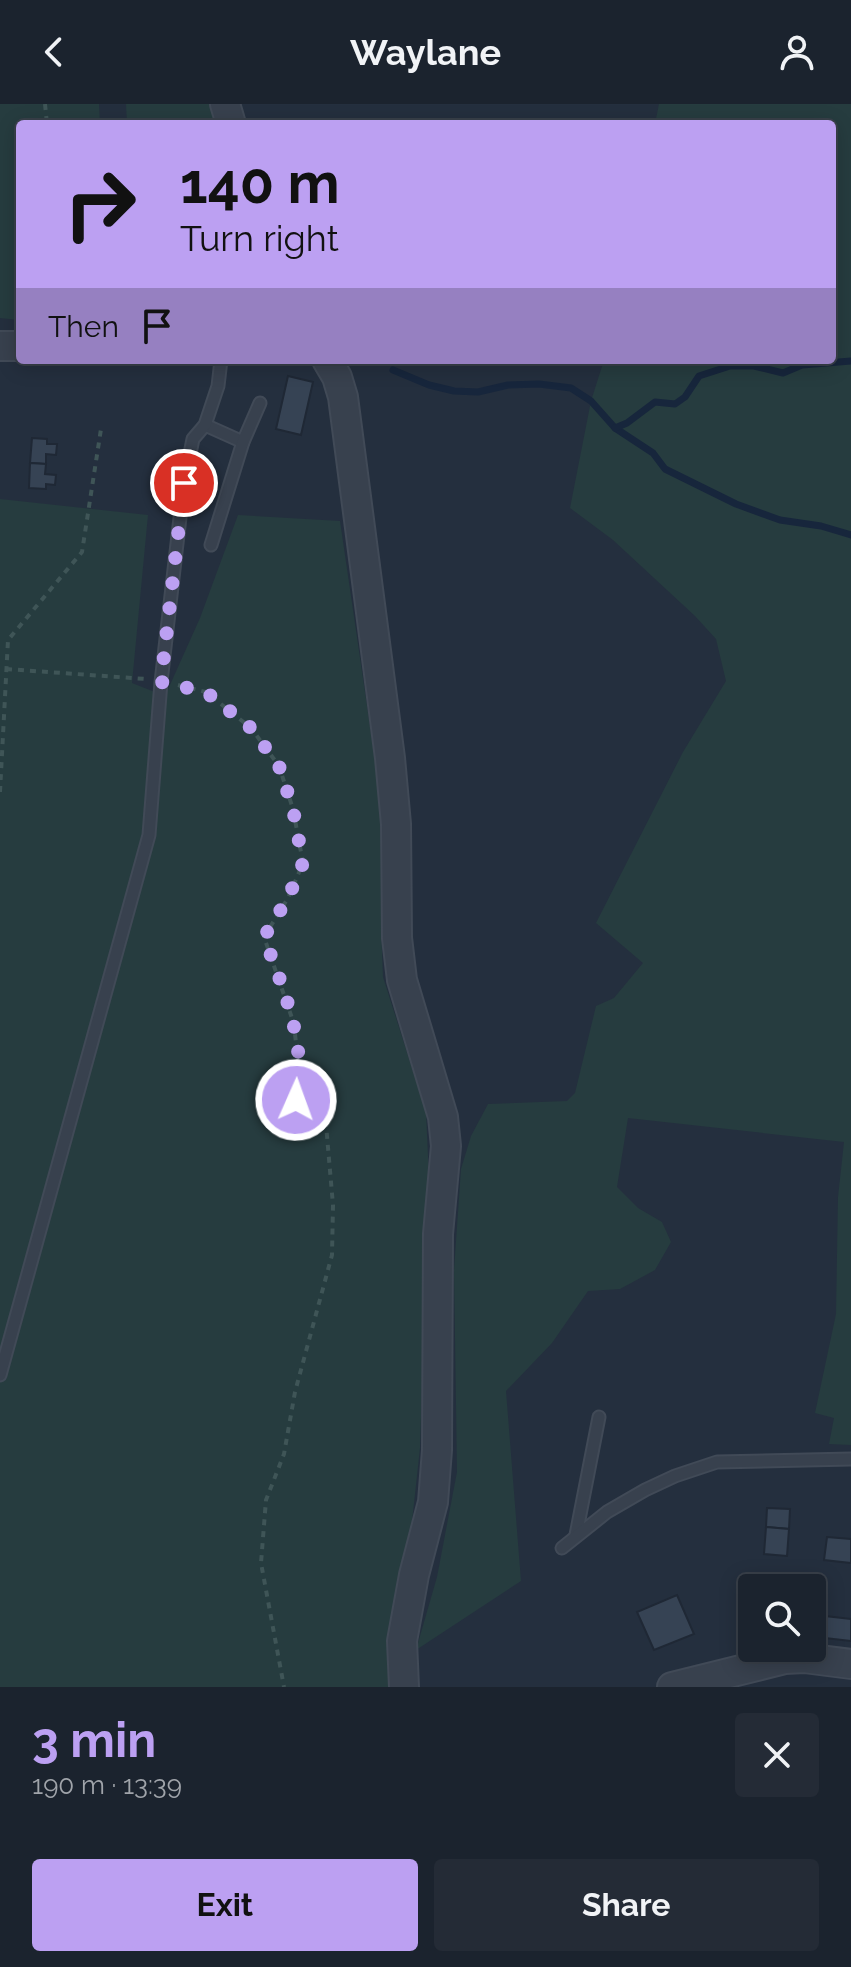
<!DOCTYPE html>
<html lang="en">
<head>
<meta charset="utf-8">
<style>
  body { margin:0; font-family:Raleway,sans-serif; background:#242b36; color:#f1f3f6; height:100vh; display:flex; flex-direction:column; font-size:30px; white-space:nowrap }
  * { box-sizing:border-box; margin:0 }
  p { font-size:26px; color:#a0a4aa }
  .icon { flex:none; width:44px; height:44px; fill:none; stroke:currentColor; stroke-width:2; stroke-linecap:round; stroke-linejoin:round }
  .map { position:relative; height:1583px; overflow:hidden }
  .panel { display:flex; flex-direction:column; background:#1b232e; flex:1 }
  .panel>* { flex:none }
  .banner { position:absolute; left:16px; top:16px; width:820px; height:244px; border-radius:8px; box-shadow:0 4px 20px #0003,0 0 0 2px #39404a; background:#bca0f2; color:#111; overflow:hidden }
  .buttons { position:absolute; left:738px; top:1470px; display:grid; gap:16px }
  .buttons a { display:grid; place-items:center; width:88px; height:88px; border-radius:8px; background:#1b232e; box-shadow:0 4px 20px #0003,0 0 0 2px #39404a; font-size:40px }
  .pin { position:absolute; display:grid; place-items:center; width:68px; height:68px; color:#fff; margin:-34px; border:4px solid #fff; border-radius:50%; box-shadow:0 2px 8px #0007 }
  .me { position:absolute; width:88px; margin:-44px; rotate:2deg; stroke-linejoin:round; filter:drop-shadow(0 0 6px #0008) }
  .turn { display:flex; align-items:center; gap:28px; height:168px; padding:0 32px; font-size:36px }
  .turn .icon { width:104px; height:104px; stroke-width:2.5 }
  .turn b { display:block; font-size:56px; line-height:68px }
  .then { display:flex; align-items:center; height:76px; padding:0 32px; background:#0003; gap:16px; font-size:30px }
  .round { display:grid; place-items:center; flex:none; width:84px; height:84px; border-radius:8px; background:#242b36 }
  .overview { display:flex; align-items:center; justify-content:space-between; height:136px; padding:0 32px }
  h1 { font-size:48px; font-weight:700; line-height:60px; color:#bca0f2 }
  .action { display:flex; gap:16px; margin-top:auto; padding:16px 32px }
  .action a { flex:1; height:92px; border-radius:8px; background:#bca0f2; color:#111; font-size:32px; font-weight:700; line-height:92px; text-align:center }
  .action a+a { background:#242b36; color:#f1f3f6 }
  header { display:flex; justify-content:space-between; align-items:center; height:104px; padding:0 32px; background:#1b232e; font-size:36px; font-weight:700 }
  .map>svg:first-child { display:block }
</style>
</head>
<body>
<header><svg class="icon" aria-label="back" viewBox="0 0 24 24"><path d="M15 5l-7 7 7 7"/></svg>Waylane<svg class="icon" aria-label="person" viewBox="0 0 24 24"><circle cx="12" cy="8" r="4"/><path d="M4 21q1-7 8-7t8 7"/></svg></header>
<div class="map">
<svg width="851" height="1583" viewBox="0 0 851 1583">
  <rect width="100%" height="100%" fill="#242f3e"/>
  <!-- green -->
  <g fill="#263c3f">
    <polygon points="0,0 99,0 100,20 20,20 20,216 0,214"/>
    <polygon points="126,0 211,0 218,20 127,20"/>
    <polygon points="659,0 851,0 851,1341 829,1340 834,1314 815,1309 836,1210 838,1093 844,1038 628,1014 617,1083 638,1104 662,1118 671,1138 655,1166 620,1185 588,1187 552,1239 506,1287 521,1477 416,1546 437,1473 457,1368 454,1166 461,1065 471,1032 488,1000 567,997 575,989 596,902 614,894 643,859 596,819 683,648 726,577 716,535 695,512 613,436 570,404 591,297 604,256 832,256 832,20 655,20"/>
    <polygon points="0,395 148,411 132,579 165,592 200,514 238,411 340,417 383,711 381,820 383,873 426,1008 429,1074 420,1344 411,1427 393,1521 391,1583 0,1583"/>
  </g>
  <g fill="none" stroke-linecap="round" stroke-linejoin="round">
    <!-- stream -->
    <g stroke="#17263c" stroke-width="7">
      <polyline points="393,266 429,281 454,287 478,288 508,281 539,280 571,284 591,297 615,324 653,349 665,365 736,400 780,416 821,422 851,431"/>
      <polyline points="615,324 627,319 655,298 675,300 685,293 699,272 730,262 754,262 783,269 802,261 851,257"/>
    </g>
  </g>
  <!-- building -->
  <g fill="#364354" stroke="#1f2835" stroke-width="2">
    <polygon points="288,272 313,278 301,331 276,325"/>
    <polygon points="32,334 47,335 47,340 57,340 56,351 46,350 46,360 30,359"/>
    <polygon points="30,359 46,360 45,370 56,371 55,381 46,380 46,385 29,384"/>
    <polygon points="767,1404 790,1405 789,1425 766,1423"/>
    <polygon points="766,1423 789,1425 787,1452 764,1450"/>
    <polygon points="827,1433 851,1435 851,1459 824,1456"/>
    <polygon points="677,1491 694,1530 654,1546 637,1508"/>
    <polygon points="816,1511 851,1515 851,1537 817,1533 816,1536 812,1536 812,1520 815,1520"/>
  </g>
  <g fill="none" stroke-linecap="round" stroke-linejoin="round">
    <!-- service casing -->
    <g stroke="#414a57" stroke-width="15">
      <g id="service">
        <polyline points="205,321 243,338"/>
        <polyline points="211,441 243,338 260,299"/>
        <polyline points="0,1271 149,731 161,578 184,379 193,335 205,321 218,282 221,256"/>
        <polyline points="576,1431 599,1313"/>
        <polyline points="562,1444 607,1408 645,1386 675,1372 717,1358 851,1355"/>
      </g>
    </g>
    <!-- tertiary casing -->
    <g stroke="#414a57" stroke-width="32">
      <g id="tertiary">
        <polyline points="225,0 231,20"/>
        <polyline points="0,242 20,242"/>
        <polyline points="327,256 337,273 343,293 390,654 396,720 397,834 402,876 443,1013 446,1042 438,1130 437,1346 433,1398 414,1471 402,1537 404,1583"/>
        <polyline points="672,1583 785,1555 804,1554 851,1560"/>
      </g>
    </g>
    <!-- path -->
    <g stroke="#3f5557" stroke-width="4" stroke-dasharray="6 6" stroke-linecap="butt">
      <polyline points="45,0 47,20"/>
      <polyline points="6,565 146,575"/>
      <polyline points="178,581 206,588 251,624 279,662 293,705 303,759 288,794 264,833 294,920 300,978 292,1014 306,1022 325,1009 333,1101 332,1151 295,1288 284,1350 266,1396 261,1459 284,1583"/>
      <polyline points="0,688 8,536 82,448 101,325"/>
    </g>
    <!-- service -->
    <use href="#service" stroke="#38414e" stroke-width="11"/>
    <!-- tertiary -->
    <use href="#tertiary" stroke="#38414e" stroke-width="28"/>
  </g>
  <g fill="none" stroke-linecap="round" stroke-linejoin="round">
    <!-- route -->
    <path stroke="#bca0f2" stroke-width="14" stroke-dasharray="0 25.2" d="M184,379L161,578L206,588L251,624L279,662L293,705L303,759L288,794L264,833C283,884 308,941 296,996"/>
  </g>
</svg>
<div class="buttons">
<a><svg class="icon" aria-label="search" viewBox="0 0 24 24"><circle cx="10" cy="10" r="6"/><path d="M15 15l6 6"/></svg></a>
</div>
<div class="pin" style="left:184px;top:379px;background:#d93025"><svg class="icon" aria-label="arrive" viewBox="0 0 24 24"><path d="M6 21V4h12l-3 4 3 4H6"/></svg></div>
<svg class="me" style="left:296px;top:996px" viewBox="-20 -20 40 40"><circle r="17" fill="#bca0f2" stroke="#fff" stroke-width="3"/><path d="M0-11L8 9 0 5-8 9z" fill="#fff"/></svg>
<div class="banner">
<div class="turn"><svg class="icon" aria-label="right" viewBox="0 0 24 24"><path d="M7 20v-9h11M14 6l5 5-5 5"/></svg><div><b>140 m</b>Turn right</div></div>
<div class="then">Then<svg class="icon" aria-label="arrive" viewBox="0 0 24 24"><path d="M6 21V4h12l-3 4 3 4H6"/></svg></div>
</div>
</div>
<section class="panel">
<div class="overview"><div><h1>3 min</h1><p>190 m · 13:39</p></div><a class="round"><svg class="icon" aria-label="close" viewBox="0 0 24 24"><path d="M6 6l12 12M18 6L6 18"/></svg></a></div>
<div class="action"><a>Exit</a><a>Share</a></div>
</section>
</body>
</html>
